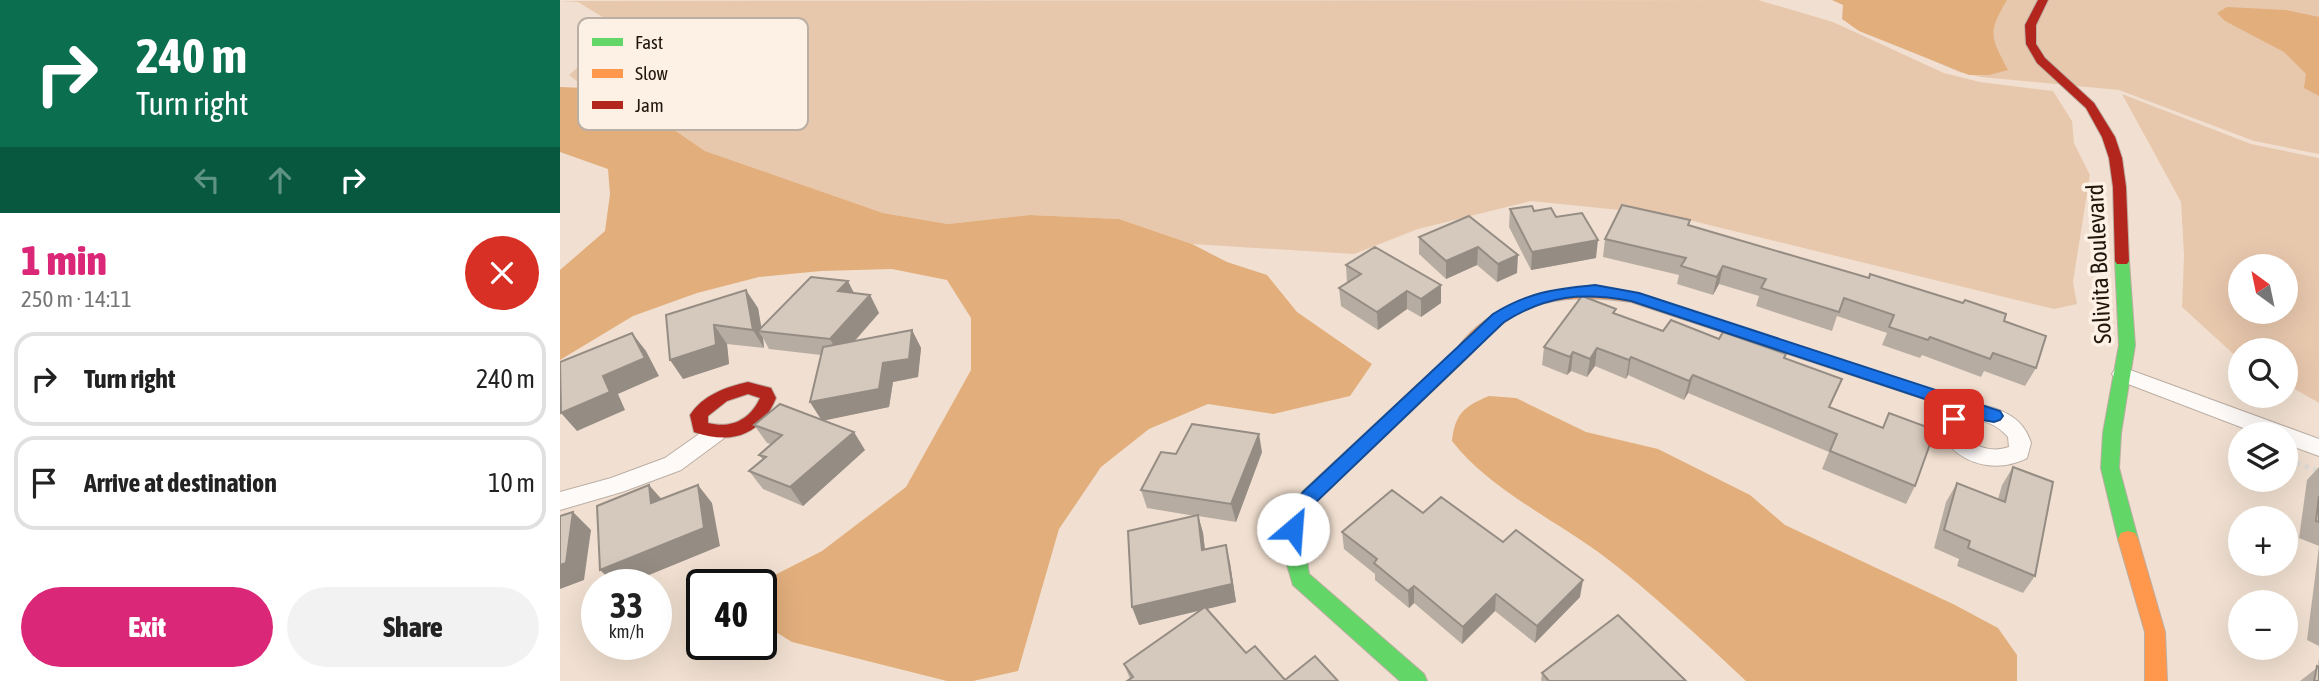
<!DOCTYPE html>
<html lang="en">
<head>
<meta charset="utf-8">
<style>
  body { margin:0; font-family:"Asap Condensed",sans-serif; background:#f2f2f2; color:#222; height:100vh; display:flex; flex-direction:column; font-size:26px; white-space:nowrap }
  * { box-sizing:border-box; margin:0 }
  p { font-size:23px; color:#767676 }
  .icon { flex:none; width:38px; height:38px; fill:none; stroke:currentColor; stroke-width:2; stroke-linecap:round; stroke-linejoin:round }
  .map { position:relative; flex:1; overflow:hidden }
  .panel { display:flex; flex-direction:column; background:#fff; width:560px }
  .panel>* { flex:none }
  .guide { background:#0b6e4f; color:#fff; overflow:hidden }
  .needle { width:46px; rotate:327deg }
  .tools { position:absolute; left:1668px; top:254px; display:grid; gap:14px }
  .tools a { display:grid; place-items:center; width:70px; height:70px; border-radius:50%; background:#fff; box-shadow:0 7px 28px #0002; font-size:35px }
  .speed { position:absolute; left:21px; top:569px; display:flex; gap:14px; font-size:35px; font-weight:700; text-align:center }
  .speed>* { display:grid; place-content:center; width:91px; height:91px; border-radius:50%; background:#fff; box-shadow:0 7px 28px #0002; line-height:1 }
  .speed small { font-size:18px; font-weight:400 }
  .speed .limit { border:4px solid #111; border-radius:10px; background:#fff; color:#111 }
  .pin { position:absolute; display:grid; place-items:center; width:60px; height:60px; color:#fff; margin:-30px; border-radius:14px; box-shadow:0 4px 10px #0006 }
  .me { position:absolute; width:77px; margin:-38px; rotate:27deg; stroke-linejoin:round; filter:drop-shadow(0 0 5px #0008) }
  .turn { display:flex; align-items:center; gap:24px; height:147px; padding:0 21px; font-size:32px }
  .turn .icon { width:91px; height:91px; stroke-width:2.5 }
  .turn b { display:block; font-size:49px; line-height:60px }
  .lanes { display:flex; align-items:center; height:66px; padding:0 21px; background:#0003; justify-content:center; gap:35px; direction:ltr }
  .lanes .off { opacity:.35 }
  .round { display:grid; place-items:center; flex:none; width:74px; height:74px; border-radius:37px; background:#f2f2f2 }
  .overview { display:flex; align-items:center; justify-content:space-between; height:119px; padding:0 21px }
  h1 { font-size:42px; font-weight:800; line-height:52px; color:#db2777 }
  .primary-button { display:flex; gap:14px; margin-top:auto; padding:14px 21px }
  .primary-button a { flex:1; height:80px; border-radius:42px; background:#db2777; color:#fff; font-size:28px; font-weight:800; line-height:80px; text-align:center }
  .primary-button a+a { background:#f2f2f2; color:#222 }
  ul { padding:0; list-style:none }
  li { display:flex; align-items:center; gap:21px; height:94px; margin:0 14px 10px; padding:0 7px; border:4px solid #e0e0e0; border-radius:21px }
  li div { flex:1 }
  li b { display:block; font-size:26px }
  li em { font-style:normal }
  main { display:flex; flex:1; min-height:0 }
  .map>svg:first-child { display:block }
</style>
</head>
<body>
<main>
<section class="panel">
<div class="guide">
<div class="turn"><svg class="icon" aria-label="right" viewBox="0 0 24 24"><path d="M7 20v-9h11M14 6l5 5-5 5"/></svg><div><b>240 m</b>Turn right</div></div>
<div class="lanes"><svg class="icon off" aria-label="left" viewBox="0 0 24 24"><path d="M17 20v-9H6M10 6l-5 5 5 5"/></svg><svg class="icon off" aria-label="ahead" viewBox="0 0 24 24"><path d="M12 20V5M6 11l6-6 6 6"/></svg><svg class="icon" aria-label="right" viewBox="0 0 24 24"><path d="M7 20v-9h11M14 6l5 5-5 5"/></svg></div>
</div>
<div class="overview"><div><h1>1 min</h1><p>250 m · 14:11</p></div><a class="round" style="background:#d93025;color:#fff"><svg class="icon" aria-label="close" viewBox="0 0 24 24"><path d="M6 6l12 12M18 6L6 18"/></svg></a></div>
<ul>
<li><svg class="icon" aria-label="right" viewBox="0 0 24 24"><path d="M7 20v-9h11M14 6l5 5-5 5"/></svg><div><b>Turn right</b></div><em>240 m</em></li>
<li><svg class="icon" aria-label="arrive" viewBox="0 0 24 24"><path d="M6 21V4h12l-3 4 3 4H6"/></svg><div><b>Arrive at destination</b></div><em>10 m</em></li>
</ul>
<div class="primary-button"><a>Exit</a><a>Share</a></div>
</section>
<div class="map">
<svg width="1759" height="681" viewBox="0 0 1759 681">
  <rect width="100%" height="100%" fill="#f1e0d1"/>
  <!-- green -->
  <g fill="#e8c8ad" fill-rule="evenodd">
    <polygon points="1198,0 1273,22 1384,73 1420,82 1493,91 1512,121 1514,143 1530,175 1513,282 1517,304 1494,309 1108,215 971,201 858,229 794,254 632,244 559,219 470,215 388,224 323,213 145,151 91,114 38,98 9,75 40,47 54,24 18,2 0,1"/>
    <polygon points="1285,0 1759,0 1759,154 1694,141 1559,90 1421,77 1399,72 1313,34"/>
    <path d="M1562,94L1691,144L1759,158V403L1726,384V350H1680V360L1622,307L1624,256L1621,202ZM1726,266V312H1680V266Z"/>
  </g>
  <!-- water -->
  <g fill="#e2ae7c">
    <path d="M1272,0H1447C1427,33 1431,37 1448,70L1429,75H1409L1299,31L1282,19L1283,5Z"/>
    <polygon points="1667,7 1726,10 1759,17 1759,96 1744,88 1746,74 1724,52 1665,21 1657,13"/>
    <polygon points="0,87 26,88 38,98 91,114 145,151 323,213 388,224 470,215 559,219 632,244 667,262 707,275 737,312 812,364 790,396 713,414 648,404 589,429 541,467 499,529 458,671 413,681 387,681 232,642 201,623 201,582 262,551 346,487 411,370 411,318 387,280 332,269 261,271 199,277 137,293 73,316 0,360 0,270 45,231 50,194 48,169 0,152"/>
    <path d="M929,396L956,398L1026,432L1098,449L1190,495L1225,525L1395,605L1438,628L1457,655V681H1186C1139,637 1092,593 1041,554C993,519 928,488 892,441C895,413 905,406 929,396Z"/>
  </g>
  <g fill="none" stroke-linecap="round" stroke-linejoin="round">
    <!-- street casing -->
    <g stroke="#bcaea3" stroke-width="2">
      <g id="street">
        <polygon points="1562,367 1759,439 1759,456 1726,444 1726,434 1699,434 1555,379 1552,374 1555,369"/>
        <path d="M1411,403C1437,407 1463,415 1471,443L1467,458C1407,489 1344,417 1411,403ZM1407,419C1423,419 1438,425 1448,437L1449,447C1432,453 1411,448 1403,430Z"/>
        <polygon points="156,425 163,427 167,433 163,439 121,470 62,492 0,510 0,492 51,478 105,458 149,427"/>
      </g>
    </g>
    <!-- fast casing -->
    <g stroke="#bcaea3" stroke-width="2">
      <g id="fast">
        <polygon points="1562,257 1569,261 1575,345 1561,433 1559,468 1578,539 1575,545 1568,547 1561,545 1558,539 1541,468 1543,433 1559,345 1555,261"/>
        <polygon points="901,348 909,354 907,358 757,501 743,536 749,574 864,674 867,681 840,681 733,585 724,555 723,536 742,492 895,350"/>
      </g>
    </g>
    <!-- slow casing -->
    <g stroke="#bcaea3" stroke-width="2">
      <g id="slow">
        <path d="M1021,288L1078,294L1440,412L1443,416L1440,420L1434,422L1071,302C1026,295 979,295 942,324C929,334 918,347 907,358L901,360L893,354C922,311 972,291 1021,288Z"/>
        <polygon points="1568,531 1575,533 1578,539 1605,632 1607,681 1585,681 1585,632 1558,539 1561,533"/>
      </g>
    </g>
    <!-- jam casing -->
    <g stroke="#bcaea3" stroke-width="2">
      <g id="jam">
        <polygon points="1478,0 1488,0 1476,25 1476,44 1485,58 1534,103 1555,137 1562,158 1566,187 1569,261 1567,264 1557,264 1555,261 1553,187 1549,158 1542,137 1526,108 1477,63 1466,44 1465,25"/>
        <path d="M188,382L211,388L216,398C200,436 172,445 134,432L130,415C143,395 166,387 188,382ZM188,394L200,398C190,420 171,429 148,423V416L167,401Z"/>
      </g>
    </g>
    <!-- path -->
    <polyline stroke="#e1dbd6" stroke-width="5" stroke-dasharray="4.5 4.5" stroke-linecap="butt" points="1736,463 1759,471"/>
    <!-- street -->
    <use href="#street" fill="#fdfaf8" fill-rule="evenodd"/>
    <!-- fast -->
    <use href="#fast" fill="#63d668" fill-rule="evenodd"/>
    <!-- slow -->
    <use href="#slow" fill="#ff974d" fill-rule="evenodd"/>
    <!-- jam -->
    <use href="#jam" fill="#b3261e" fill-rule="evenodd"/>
  </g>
  <!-- wall -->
  <g fill="#b7aca2">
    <polygon points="950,209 974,211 996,217 1036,258 971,270 949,227"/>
    <polygon points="909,216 957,273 937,282 917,265 886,279 859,254 859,237"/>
    <polygon points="1130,220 1129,225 1444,321 1476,368 1465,386 1424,371 1421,377 1362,355 1360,358 1322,345 1327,333 1277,316 1272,331 1196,306 1199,296 1159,284 1153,295 1117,284 1119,275 1043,257 1045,239"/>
    <polygon points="786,265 881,303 861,317 847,309 818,330 781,306 779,288 787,283"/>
    <polygon points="294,293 310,295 319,313 295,341 352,330 361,348 358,377 333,382 329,407 264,420 305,450 243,506 203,489 189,471 203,460 199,455 211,444 207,443 194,425 261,419 250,402 261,355 209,349 203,338 204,348 167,344 169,364 123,379 106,315 198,308 201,328"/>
    <polygon points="1055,314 1103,331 1159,339 1225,358 1270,407 1322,428 1329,413 1355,486 1346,504 1262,469 1269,452 1128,393 1124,400 1068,375 1066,379 1035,366 1027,377 1011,371 1007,375 982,365 984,347"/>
    <polygon points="702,452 676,522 638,516 643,533 645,550 670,563 676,602 647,609 686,653 725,680 778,681 570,679 564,664 640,610 579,625 635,516 587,508 581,490 616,454"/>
    <polygon points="1453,467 1475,576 1463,593 1397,566 1399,559 1374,548 1386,502 1397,483 1438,499 1442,485"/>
    <polygon points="1759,467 1759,646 1747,640 1759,546 1739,538 1747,480"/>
    <polygon points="782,532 1020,597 975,643 935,611 902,644 854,603 849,608 815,580 815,574 784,549"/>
    <polygon points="1759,657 1759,681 1740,681 1758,667"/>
    <polygon points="982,673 1126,681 981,681"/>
  </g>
  <!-- shaded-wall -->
  <g fill="#958c84">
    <polygon points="1038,240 1036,258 971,270 972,252"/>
    <polygon points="918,247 917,265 886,279 886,261"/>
    <polygon points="958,255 957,273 937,282 938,264"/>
    <polygon points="1163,266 1159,284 1153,295 1157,277"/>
    <polygon points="288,281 297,299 278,291"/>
    <polygon points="881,285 881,303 861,317 861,299"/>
    <polygon points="186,290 198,308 202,331 198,331 203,338 204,348 193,330"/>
    <polygon points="847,291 847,309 818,330 817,312"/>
    <polygon points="310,295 319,313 280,357 270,339"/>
    <polygon points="154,325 167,344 169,364 123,379 110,360"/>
    <polygon points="352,330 361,348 358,377 333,382 329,407 262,421 250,402 323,363"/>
    <polygon points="72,333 86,351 99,376 58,394 65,410 17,431 1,413 43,376"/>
    <polygon points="1037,348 1035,366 1027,377 1030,359"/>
    <polygon points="1013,352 1011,371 1007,375 1010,357"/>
    <polygon points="1071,357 1068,375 1066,379 1069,360"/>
    <polygon points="1133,375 1128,393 1124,400 1129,381"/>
    <polygon points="294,432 305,450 243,506 230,487"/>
    <polygon points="699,434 702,452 676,522 671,504"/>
    <polygon points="89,485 105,503 91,503"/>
    <polygon points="138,485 152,503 160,546 67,584 55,584 40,570"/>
    <polygon points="13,512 31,530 24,580 0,589 0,565"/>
    <polygon points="638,515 643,533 647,568 642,550"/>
    <polygon points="666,545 670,563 676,602 579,625 572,607"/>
    <polygon points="1023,580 1020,597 975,643 977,626"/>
    <polygon points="854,586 854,603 849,608 848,591"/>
    <polygon points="936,594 935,611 902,644 903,627"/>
  </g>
  <!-- building -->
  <g fill="#d5c8bc" stroke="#958c84" stroke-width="2">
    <polygon points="1062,205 1130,220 1128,225 1309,278 1310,274 1403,303 1405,300 1446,314 1444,321 1486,336 1476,368 1433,353 1430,359 1370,337 1368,340 1329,327 1334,315 1284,298 1279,312 1201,288 1206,279 1163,266 1157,277 1121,266 1126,258 1045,239"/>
    <polygon points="972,206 974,211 991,208 996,217 1022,213 1038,240 972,252 950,209"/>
    <polygon points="909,216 958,255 938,264 918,247 886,261 859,237"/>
    <polygon points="815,247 881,285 861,299 847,291 817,312 779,288 801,274 786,265"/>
    <polygon points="251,277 288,281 278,291 310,295 270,339 198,331"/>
    <polygon points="186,290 193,330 154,325 156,345 110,360 106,315"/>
    <polygon points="1022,296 1056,309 1053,313 1103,331 1111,320 1159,339 1163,332 1226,354 1224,358 1282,379 1269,407 1323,428 1329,413 1375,430 1355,486 1270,451 1277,434 1133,375 1129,381 1071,357 1069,360 1037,348 1030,359 1013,352 1010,357 984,347"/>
    <polygon points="352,330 349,359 323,363 319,389 250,402 263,347"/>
    <polygon points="72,333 85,358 43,376 50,392 1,413 0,362"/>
    <polygon points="220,404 294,432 230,487 189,471 206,457 199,455 222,435 194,425"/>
    <polygon points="632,424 699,434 671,504 581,490 601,452 616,454"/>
    <polygon points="1453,467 1493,482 1475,576 1408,548 1410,541 1384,530 1397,483 1445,502"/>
    <polygon points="89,485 91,503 138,485 144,528 40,570 37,506"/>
    <polygon points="832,490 863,513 881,497 943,542 956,530 1023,580 977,626 936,594 903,627 854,586 848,591 814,563 817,559 782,532"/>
    <polygon points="1759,496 1759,522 1756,521"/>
    <polygon points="13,512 6,563 0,565 0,516"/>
    <polygon points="638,515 642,550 666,545 672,584 572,607 568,531"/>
    <polygon points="645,607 686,653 695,646 725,680 755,656 778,681 567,681 573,677 564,664"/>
    <polygon points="1058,615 1126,681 989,681 982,673"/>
    <polygon points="1757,666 1759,667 1759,681 1754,681"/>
  </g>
  <!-- route -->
  <path fill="#1a73e8" stroke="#114b97" stroke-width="2" d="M1035,285L1079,293L1440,411L1443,416L1440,420L1434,422L1411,418L1394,426L1388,424L1385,419L1395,409L1071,301C1022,292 987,295 944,322L756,502L740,535L733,537L726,535L723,529L743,492L933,314C969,292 994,289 1035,285Z"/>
  <g text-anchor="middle" stroke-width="7" stroke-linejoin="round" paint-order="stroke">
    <!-- street labels -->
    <g font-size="24" fill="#21170d" stroke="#fdf0e5">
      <text transform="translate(1539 264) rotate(-93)" y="8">Solivita Boulevard</text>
    </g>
  </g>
  <!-- legend -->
  <rect x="18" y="18" width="230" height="112" rx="10" fill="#fdf0e5" stroke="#bbafa4" stroke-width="2"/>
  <rect x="32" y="38" width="31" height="8" fill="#63d668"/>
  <rect x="32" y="69" width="31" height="9" fill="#ff974d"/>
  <rect x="32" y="101" width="31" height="8" fill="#b3261e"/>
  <g font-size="19" fill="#21170d">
    <text x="75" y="49">Fast</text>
    <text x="75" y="80">Slow</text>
    <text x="75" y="112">Jam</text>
  </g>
</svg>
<div class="tools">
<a><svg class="needle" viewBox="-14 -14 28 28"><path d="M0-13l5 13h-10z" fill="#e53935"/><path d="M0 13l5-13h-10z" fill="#767676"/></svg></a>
<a><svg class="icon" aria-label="search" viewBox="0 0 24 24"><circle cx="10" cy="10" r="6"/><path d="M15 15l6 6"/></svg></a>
<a><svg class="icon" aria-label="layers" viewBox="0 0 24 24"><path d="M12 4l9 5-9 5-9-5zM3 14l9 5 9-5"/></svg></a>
<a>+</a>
<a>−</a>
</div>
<div class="speed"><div>33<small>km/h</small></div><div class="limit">40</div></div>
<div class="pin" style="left:1394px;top:419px;background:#d93025"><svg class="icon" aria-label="arrive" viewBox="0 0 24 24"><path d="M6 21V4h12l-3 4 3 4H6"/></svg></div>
<svg class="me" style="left:733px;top:529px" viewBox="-20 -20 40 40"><circle r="19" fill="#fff"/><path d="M0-13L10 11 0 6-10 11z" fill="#1a73e8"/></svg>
</div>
</main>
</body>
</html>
